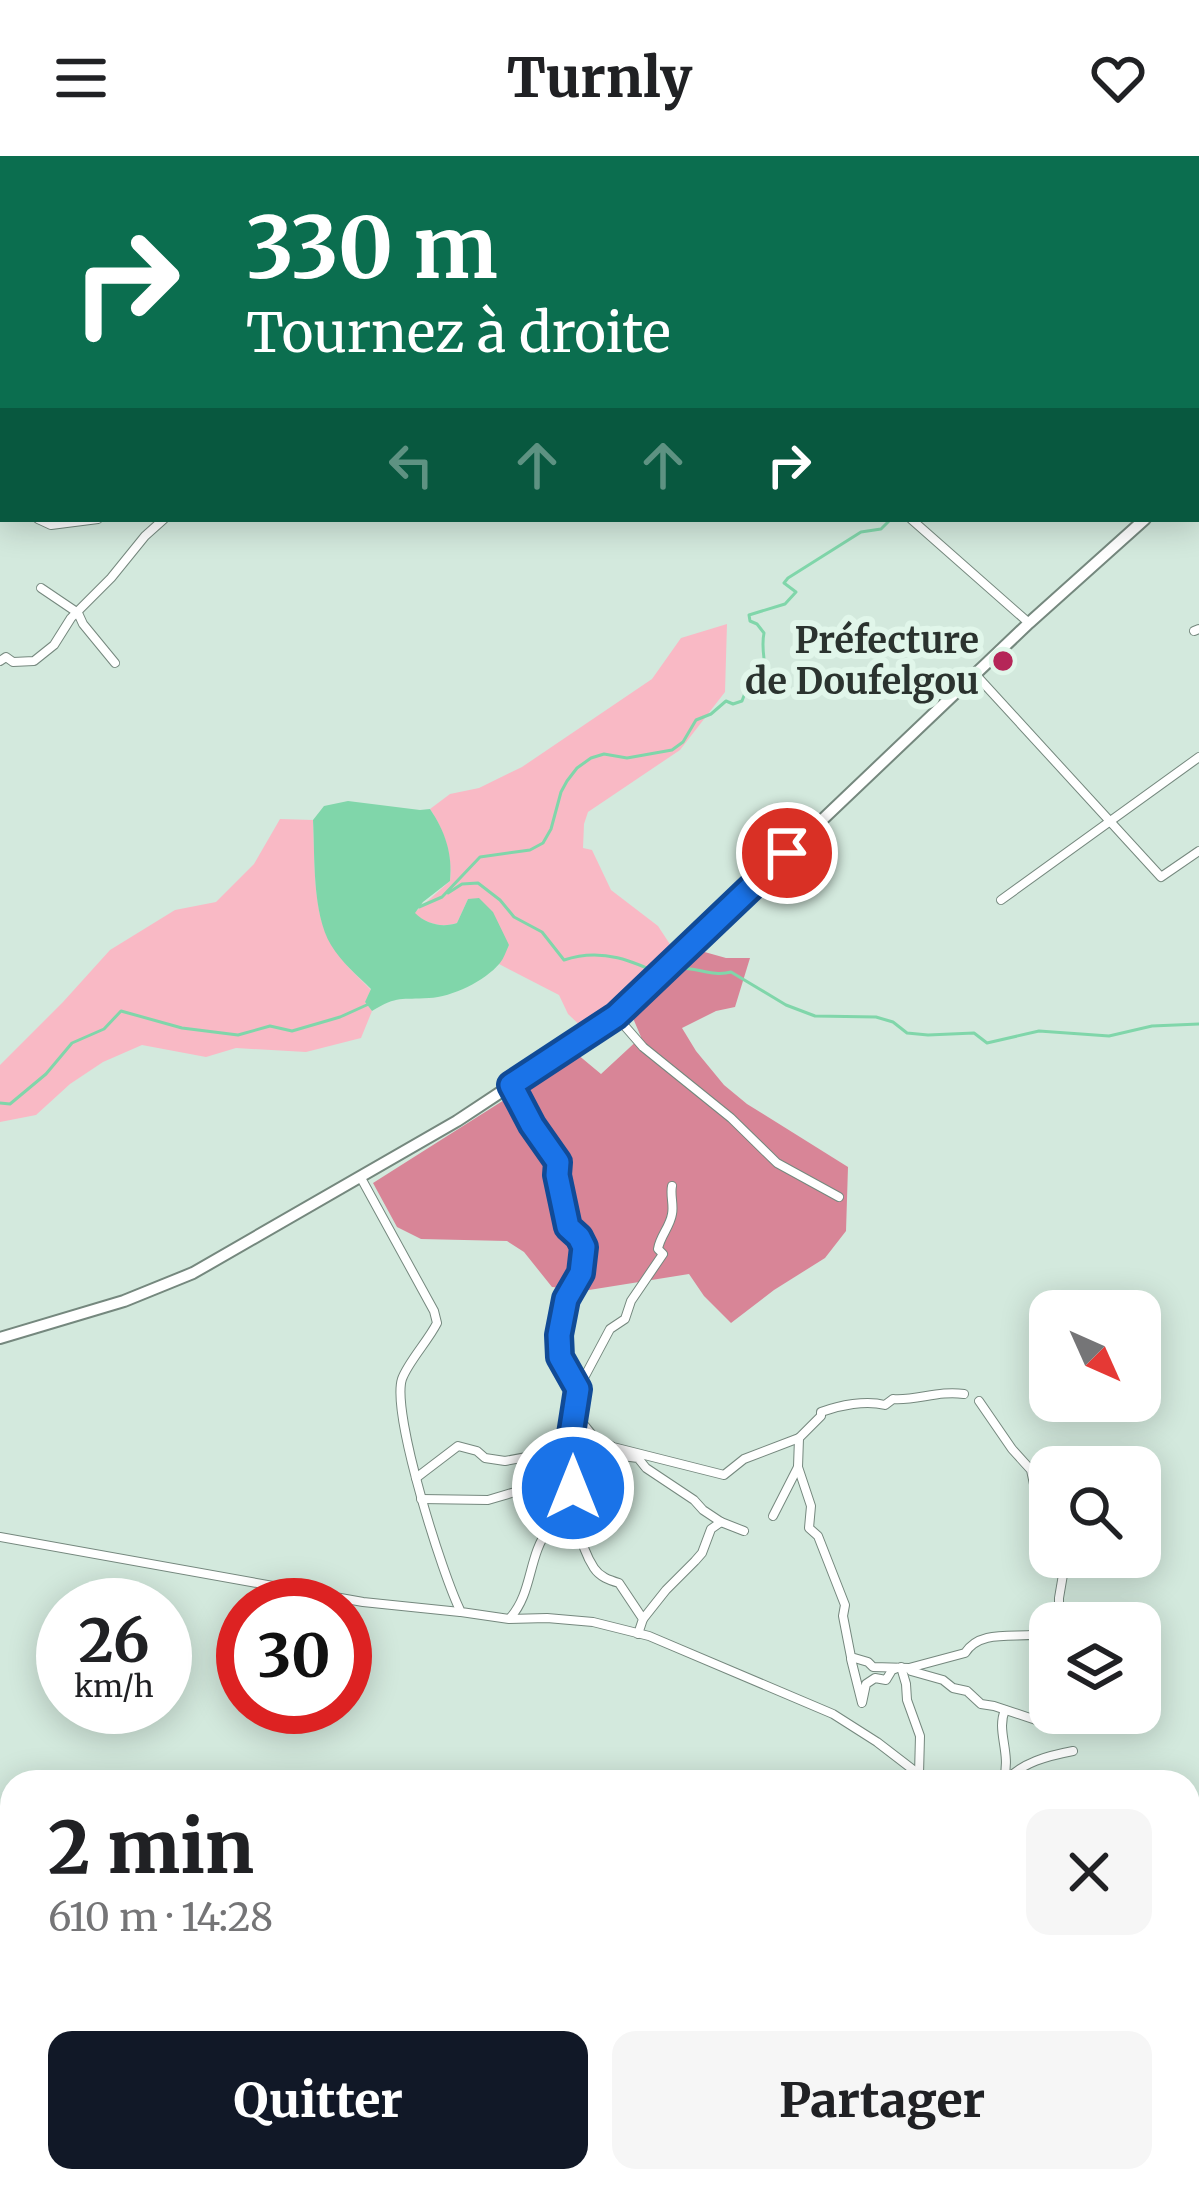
<!DOCTYPE html>
<html lang="fr">
<head>
<meta charset="utf-8">
<style>
  body { margin:0; font-family:Merriweather,serif; background:#f6f6f6; color:#202124; height:100vh; display:flex; flex-direction:column; font-size:45px; white-space:nowrap }
  * { box-sizing:border-box; margin:0 }
  p { font-size:39px; color:#757577 }
  .icon { flex:none; width:66px; height:66px; fill:none; stroke:currentColor; stroke-width:2; stroke-linecap:round; stroke-linejoin:round }
  .map { position:relative; flex:1; overflow:hidden }
  .side { position:absolute; left:0px; top:1614px; width:1200px; height:423px; display:flex; flex-direction:column; background:#fff; border-radius:36px 36px 0 0; box-shadow:0 6px 30px #0003 }
  .side>* { flex:none }
  .top-card { position:absolute; left:0px; top:0px; width:1200px; height:366px; box-shadow:0 6px 30px #0003; background:#0b6e4f; color:#fff; overflow:hidden }
  .needle { width:78px; rotate:135deg }
  .controls { position:absolute; left:1029px; top:1134px; display:grid; gap:24px }
  .controls a { display:grid; place-items:center; width:132px; height:132px; border-radius:24px; background:#fff; box-shadow:0 6px 30px #0003; font-size:60px }
  .speed { position:absolute; left:36px; top:1422px; display:flex; gap:24px; font-size:60px; font-weight:700; text-align:center }
  .speed>* { display:grid; place-content:center; width:156px; height:156px; border-radius:50%; background:#fff; box-shadow:0 6px 30px #0003; line-height:1 }
  .speed small { font-size:30px; font-weight:400 }
  .speed .limit { border:18px solid #d22; background:#fff; color:#111 }
  .pin { position:absolute; display:grid; place-items:center; width:102px; height:102px; color:#fff; margin:-51px; border:6px solid #fff; border-radius:50%; box-shadow:0 3px 12px #0007 }
  .me { position:absolute; width:132px; margin:-66px; rotate:0deg; stroke-linejoin:round; filter:drop-shadow(0 0 9px #0008) }
  .turn { display:flex; align-items:center; gap:42px; height:252px; padding:0 48px; font-size:54px }
  .turn .icon { width:156px; height:156px; stroke-width:2.5 }
  .turn b { display:block; font-size:84px; line-height:102px }
  .lanes { display:flex; align-items:center; height:114px; padding:0 48px; background:#0003; justify-content:center; gap:60px; direction:ltr }
  .lanes .off { opacity:.35 }
  .round { display:grid; place-items:center; flex:none; width:126px; height:126px; border-radius:24px; background:#f6f6f6 }
  .overview { display:flex; align-items:center; justify-content:space-between; height:204px; padding:0 48px }
  h1 { font-size:72px; font-weight:800; line-height:90px }
  .primary-button { display:flex; gap:24px; margin-top:auto; padding:24px 48px }
  .primary-button a { flex:1; height:138px; border-radius:24px; background:#111827; color:#fff; font-size:48px; font-weight:800; line-height:138px; text-align:center }
  .primary-button a+a { background:#f6f6f6; color:#202124 }
  header { display:flex; justify-content:space-between; align-items:center; height:156px; padding:0 48px; background:#fff; font-size:54px; font-weight:800 }
  .map>svg:first-child { display:block }
</style>
</head>
<body>
<header><svg class="icon" aria-label="menu" viewBox="0 0 24 24"><path d="M4 6h16M4 12h16M4 18h16"/></svg>Turnly<svg class="icon" aria-label="heart" viewBox="0 0 24 24"><path d="M12 20l-8-8c-3-5 5-10 8-4 3-6 11-1 8 4z"/></svg></header>
<div class="map">
<svg width="1199" height="2036" viewBox="0 0 1199 2036">
  <rect width="100%" height="100%" fill="#d3e9dd"/>
  <!-- green -->
  <g fill="#f9b9c5">
    <path d="M727,468L725,536L680,594L588,656L584,668L583,692L592,694L611,734L658,770L677,799L587,876L568,858L559,839L499,808L509,789L468,743L457,767C442,772 426,768 414,757L450,725C453,699 444,674 430,653L450,638L479,632L522,611L652,523L681,482Z"/>
    <path d="M280,663L313,664C315,700 312,759 332,789C342,807 357,819 371,834L365,846L372,855L361,882L306,896L236,892L206,901L142,889L103,906L70,928L36,959L0,966V909L63,846L110,794L175,754L216,746L254,708Z"/>
  </g>
  <!-- forest -->
  <polygon fill="#d88597" points="701,795 726,802 750,802 735,851 716,855 682,872 696,895 724,929 747,948 848,1011 846,1075 825,1102 774,1134 731,1167 704,1140 689,1118 589,1134 552,1131 524,1096 507,1085 421,1083 397,1071 373,1027 577,898 601,918 641,881 630,855"/>
  <!-- water -->
  <path fill="#80d6aa" d="M348,645L420,654L430,653C445,675 453,698 450,725L423,746L415,757C426,768 442,772 457,767L468,743L479,742L493,756L509,789C506,795 504,802 500,807C485,825 452,841 429,842C401,844 398,839 372,855L365,846L371,833C357,819 342,807 331,789C312,757 315,701 313,664L324,650Z"/>
  <g fill="none" stroke-linecap="round" stroke-linejoin="round">
    <!-- stream -->
    <g stroke="#80d6aa" stroke-width="3">
      <polyline points="1197,97 1199,95"/>
      <path d="M448,737L462,728L478,727L500,744L514,761L542,776L564,804C602,791 634,805 668,822L677,812C696,811 713,821 731,816L786,849L815,860L876,861L893,866L907,877L928,879L974,877L987,887L1039,875L1109,880L1152,870L1199,868"/>
      <path d="M419,751L442,741L480,701L530,694L543,687L551,673L561,636L567,625L577,612L591,602L604,598L627,602L672,594L683,586L696,564L711,558L726,545L733,548L742,545L745,537C779,525 758,505 764,477L757,468L750,465L749,459L785,448L796,436L784,427L788,422L861,376L881,373L891,363"/>
      <polyline points="0,947 10,948 46,918 72,887 104,873 121,855 182,872 238,879 270,870 292,875 340,861 371,847"/>
    </g>
    <!-- minor casing -->
    <g stroke="#75887e" stroke-width="10">
      <g id="minor">
        <polyline points="430,0 435,3"/>
        <polyline points="867,0 870,3"/>
        <polyline points="152,3 154,0"/>
        <polyline points="595,3 599,0"/>
        <polyline points="800,3 802,0"/>
        <polyline points="1016,3 1020,0"/>
        <polyline points="1197,71 1199,69"/>
        <polyline points="0,212 3,208"/>
        <polyline points="0,354 3,355"/>
        <polyline points="38,363 51,369 98,363"/>
        <polyline points="911,363 1029,467"/>
        <polyline points="41,432 78,457 83,468 115,507"/>
        <polyline points="1194,475 1199,473"/>
        <polyline points="0,505 6,501 13,506 34,505 54,489 71,462 111,422 145,380 164,363"/>
        <polyline points="975,518 1161,721 1199,695"/>
        <polyline points="1001,744 1199,601"/>
        <polyline points="616,860 643,891 731,962 777,1007 839,1041"/>
        <polyline points="510,929 558,1006 557,1019 568,1071 579,1081 584,1091 581,1117 566,1143 559,1179 560,1201 578,1233"/>
        <path d="M361,1022L434,1155L437,1167C428,1185 408,1206 402,1223C391,1257 443,1421 461,1456L509,1463L547,1462L593,1466L649,1480L833,1558L877,1586L929,1626"/>
        <polyline points="979,1245 1012,1293 1031,1314 1039,1352 1050,1363"/>
        <path d="M576,1259C565,1297 572,1379 594,1412C600,1421 609,1424 619,1427L643,1463L638,1478"/>
        <polyline points="594,1281 613,1291 724,1319 744,1303 799,1282"/>
        <path d="M602,1310L595,1298L593,1280L576,1259L574,1248L578,1233L610,1173L625,1163L631,1145L663,1098L658,1093C660,1080 670,1071 672,1058C674,1049 670,1039 672,1030"/>
        <polyline points="798,1311 811,1350 809,1372 818,1380 845,1449 843,1460 851,1501 868,1506 873,1511 909,1512 911,1515 943,1524 953,1532 967,1535 981,1548 994,1550 1036,1564"/>
        <polyline points="416,1322 458,1290 477,1295 485,1302 505,1305 543,1298 555,1301"/>
        <polyline points="515,1336 538,1319 550,1304 565,1299 583,1295 638,1302 646,1312 694,1344 703,1354 721,1366 744,1375"/>
        <polyline points="421,1343 488,1344 515,1336 543,1333 564,1335 591,1328 603,1310"/>
        <path d="M773,1360L798,1311L799,1282L821,1260V1256C840,1249 866,1244 885,1249L893,1243C916,1245 939,1234 964,1238"/>
        <polyline points="550,1370 564,1335"/>
        <polyline points="0,1381 363,1446 460,1456"/>
        <path d="M510,1462C533,1437 528,1398 549,1373C555,1366 565,1361 572,1355C581,1348 585,1341 594,1336"/>
        <polyline points="643,1463 666,1434 695,1405 702,1397 711,1373 721,1366"/>
        <polyline points="1059,1467 1059,1442 1066,1401"/>
        <polyline points="851,1503 862,1547 866,1528 875,1522 886,1524 892,1514 897,1512"/>
        <polyline points="901,1511 906,1528 907,1544 920,1580 919,1618"/>
        <path d="M909,1512L965,1497C982,1470 1023,1485 1050,1476"/>
        <path d="M1004,1622C1011,1596 996,1575 1005,1554"/>
        <path d="M1004,1626C1023,1606 1047,1600 1073,1595"/>
        <polyline points="1188,1784 1199,1791"/>
        <polyline points="565,2036 580,2025"/>
      </g>
    </g>
    <!-- secondary casing -->
    <g stroke="#75887e" stroke-width="14">
      <g id="secondary">
        <polyline points="1197,316 1199,314"/>
        <polyline points="0,1182 124,1145 193,1117 457,965 616,860 1029,467 1145,363"/>
      </g>
    </g>
    <!-- minor -->
    <use href="#minor" stroke="#fff" stroke-width="8"/>
    <!-- secondary -->
    <use href="#secondary" stroke="#fff" stroke-width="10"/>
  </g>
  <g fill="none" stroke-linecap="round" stroke-linejoin="round">
    <!-- route casing -->
    <g stroke="#114b97" stroke-width="30">
      <polyline id="route" points="573,1332 569,1291 578,1233 560,1201 559,1179 566,1143 581,1117 584,1091 579,1081 568,1071 557,1019 558,1006 532,969 511,929 616,860 787,697"/>
    </g>
    <!-- route -->
    <use href="#route" stroke="#1a73e8" stroke-width="21"/>
  </g>
  <!-- markers -->
  <circle fill="#b52658" stroke="#e1f6ea" stroke-width="4.5" cx="1003" cy="505" r="12"/>
  <g text-anchor="middle" stroke-width="12" stroke-linejoin="round" paint-order="stroke">
    <!-- poi labels -->
    <g font-size="36" font-weight="bold" fill="#2b332f" stroke="#e1f6ea" text-anchor="end">
      <text x="979" y="497">Préfecture<tspan x="979" dy="41">de Doufelgou</tspan></text>
    </g>
  </g>
</svg>
<div class="controls">
<a><svg class="needle" viewBox="-14 -14 28 28"><path d="M0-13l5 13h-10z" fill="#e53935"/><path d="M0 13l5-13h-10z" fill="#757577"/></svg></a>
<a><svg class="icon" aria-label="search" viewBox="0 0 24 24"><circle cx="10" cy="10" r="6"/><path d="M15 15l6 6"/></svg></a>
<a><svg class="icon" aria-label="layers" viewBox="0 0 24 24"><path d="M12 4l9 5-9 5-9-5zM3 14l9 5 9-5"/></svg></a>
</div>
<div class="speed"><div>26<small>km/h</small></div><div class="limit">30</div></div>
<div class="pin" style="left:787px;top:697px;background:#d93025"><svg class="icon" aria-label="arrive" viewBox="0 0 24 24"><path d="M6 21V4h12l-3 4 3 4H6"/></svg></div>
<svg class="me" style="left:573px;top:1332px" viewBox="-20 -20 40 40"><circle r="17" fill="#1a73e8" stroke="#fff" stroke-width="3"/><path d="M0-11L8 9 0 5-8 9z" fill="#fff"/></svg>
<div class="top-card">
<div class="turn"><svg class="icon" aria-label="right" viewBox="0 0 24 24"><path d="M7 20v-9h11M14 6l5 5-5 5"/></svg><div><b>330 m</b>Tournez à droite</div></div>
<div class="lanes"><svg class="icon off" aria-label="left" viewBox="0 0 24 24"><path d="M17 20v-9H6M10 6l-5 5 5 5"/></svg><svg class="icon off" aria-label="ahead" viewBox="0 0 24 24"><path d="M12 20V5M6 11l6-6 6 6"/></svg><svg class="icon off" aria-label="ahead" viewBox="0 0 24 24"><path d="M12 20V5M6 11l6-6 6 6"/></svg><svg class="icon" aria-label="right" viewBox="0 0 24 24"><path d="M7 20v-9h11M14 6l5 5-5 5"/></svg></div>
</div>
<section class="side">
<div class="overview"><div><h1>2 min</h1><p>610 m · 14:28</p></div><a class="round"><svg class="icon" aria-label="close" viewBox="0 0 24 24"><path d="M6 6l12 12M18 6L6 18"/></svg></a></div>
<div class="primary-button"><a>Quitter</a><a>Partager</a></div>
</section>
</div>
</body>
</html>
